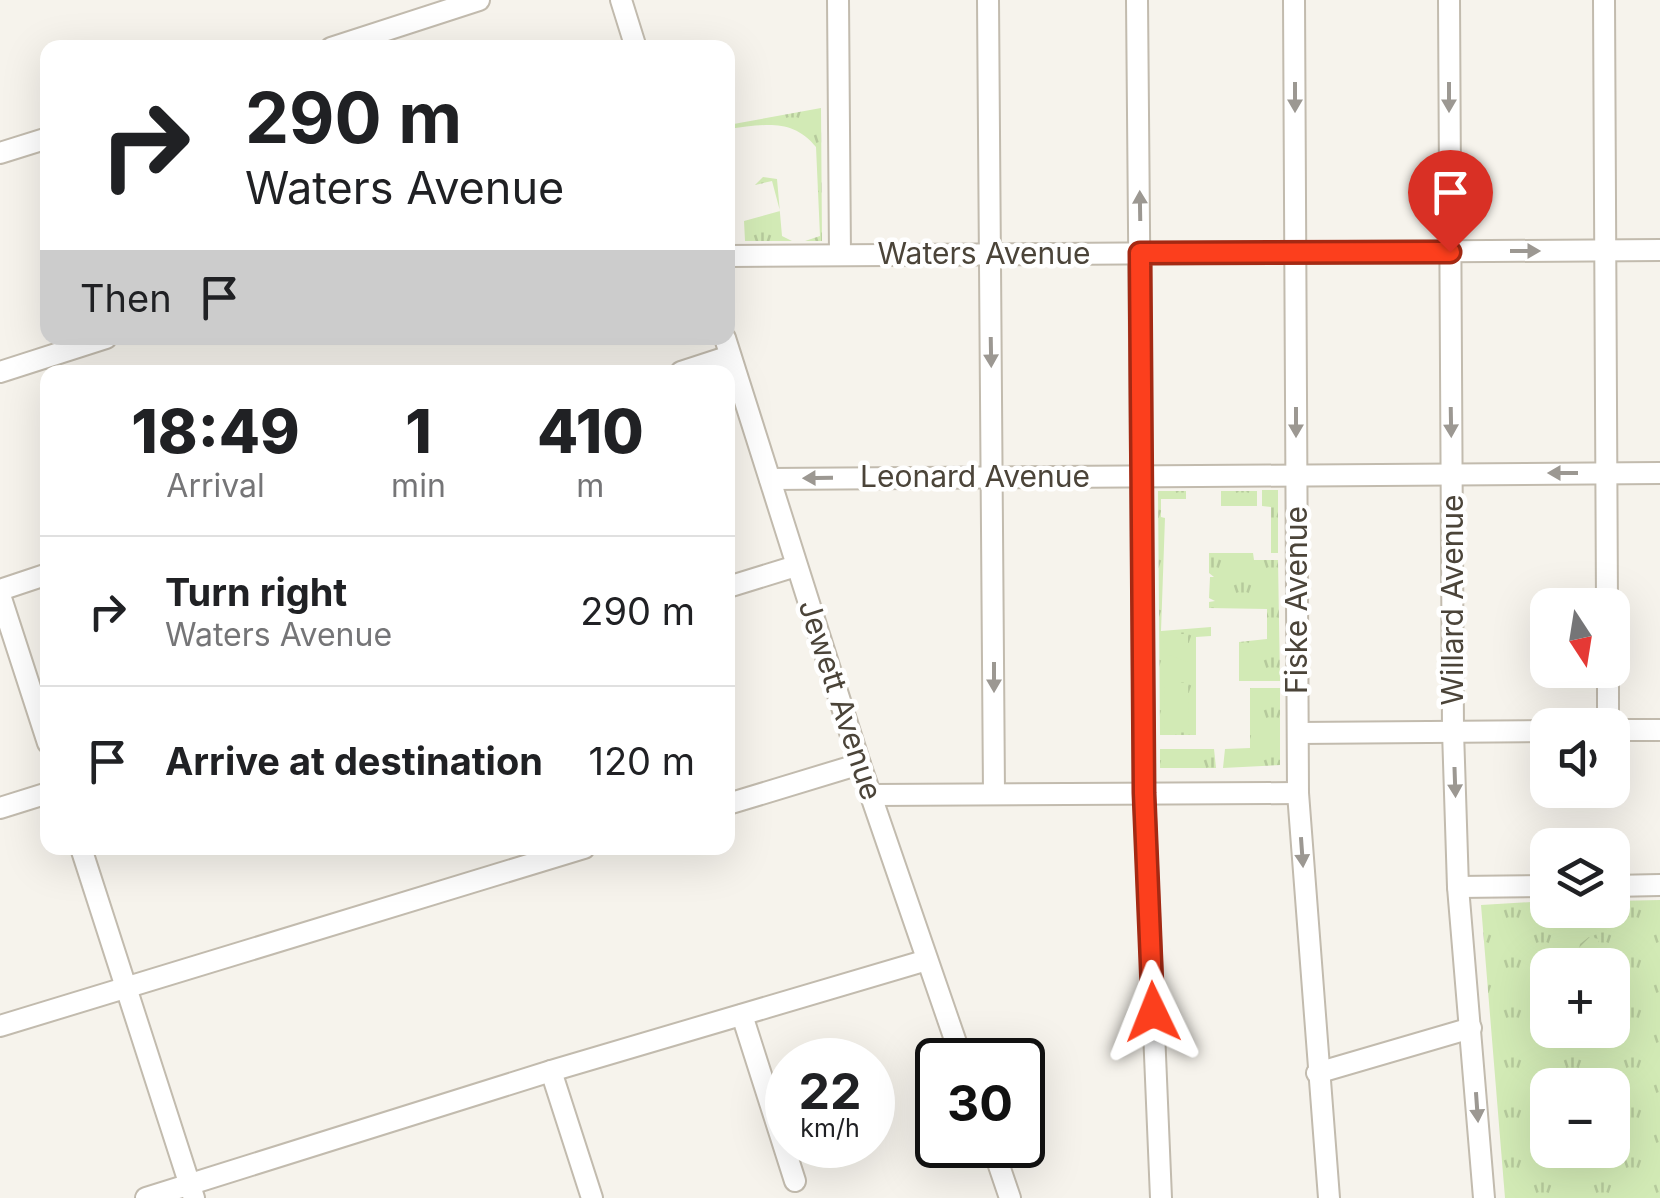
<!DOCTYPE html>
<html lang="en">
<head>
<meta charset="utf-8">
<style>
  body { margin:0; font-family:Inter,sans-serif; background:#f2f2f2; color:#202124; height:100vh; display:flex; flex-direction:column; font-size:38px; white-space:nowrap }
  * { box-sizing:border-box; margin:0 }
  p { font-size:32px; color:#757577 }
  .icon { flex:none; width:55px; height:55px; fill:none; stroke:currentColor; stroke-width:2; stroke-linecap:round; stroke-linejoin:round }
  .map { position:relative; flex:1; overflow:hidden }
  .drawer { position:absolute; left:40px; top:365px; width:695px; height:490px; display:flex; flex-direction:column; background:#fff; border-radius:20px; box-shadow:0 10px 40px #0002 }
  .drawer>* { flex:none }
  .top-card { position:absolute; left:40px; top:40px; width:695px; height:305px; border-radius:20px; box-shadow:0 10px 40px #0002; background:#fff; color:#202124; overflow:hidden }
  .needle { width:65px; rotate:168deg }
  .tools { position:absolute; left:1530px; top:588px; display:grid; gap:20px }
  .tools a { display:grid; place-items:center; width:100px; height:100px; border-radius:20px; background:#fff; box-shadow:0 10px 40px #0002; font-size:50px }
  .speed { position:absolute; left:765px; top:1038px; display:flex; gap:20px; font-size:50px; font-weight:700; text-align:center }
  .speed>* { display:grid; place-content:center; width:130px; height:130px; border-radius:50%; background:#fff; box-shadow:0 10px 40px #0002; line-height:1 }
  .speed small { font-size:25px; font-weight:400 }
  .speed .limit { border:5px solid #111; border-radius:15px; background:#fff; color:#111 }
  .pin { position:absolute; display:grid; place-items:center; width:85px; height:85px; color:#fff; margin:-102px -42px; border-radius:50% 50% 50% 0; rotate:-45deg; box-shadow:0 0 10px #0007 }
  .pin .icon { rotate:45deg }
  .me { position:absolute; width:110px; margin:-55px; rotate:358deg; stroke-linejoin:round; filter:drop-shadow(0 0 8px #0008) }
  .turn { display:flex; align-items:center; gap:35px; height:210px; padding:0 40px; font-size:45px }
  .turn .icon { width:130px; height:130px; stroke-width:2.5 }
  .turn b { display:block; font-size:70px; line-height:85px }
  .then { display:flex; align-items:center; height:95px; padding:0 40px; background:#0003; gap:20px; font-size:38px }
  .eta { display:flex; justify-content:space-evenly; align-items:center; height:170px; text-align:center }
  .eta b { font-size:60px; font-weight:800; line-height:70px }
  ul { padding:0; list-style:none }
  li { display:flex; align-items:center; gap:30px; height:150px; padding:0 40px; border-top:2px solid #e0e0e0 }
  li div { flex:1 }
  li b { display:block; font-size:38px }
  li em { font-style:normal }
  .map>svg:first-child { display:block }
</style>
</head>
<body>
<div class="map">
<svg width="1660" height="1198" viewBox="0 0 1660 1198">
  <defs>
    <pattern id="grass-tufts" width="24" height="20" patternUnits="userSpaceOnUse" patternTransform="scale(2.5)"><rect width="24" height="20" fill="#d2eab5"/><path d="M3 7l-1-3M5 7V3M7 7l1-3M15 17l-1-3M17 17v-4M19 17l1-3" fill="none" stroke="#b6ca9c"/></pattern>
    <pattern id="garden-furrows" width="10" height="10" patternUnits="userSpaceOnUse" patternTransform="scale(2.5)"><rect width="10" height="10" fill="#d2eab5"/><path d="M-1 1l2-2M0 10L10 0M9 11l2-2" fill="none" stroke="#b6ca9c"/></pattern>
  </defs>
  <rect width="100%" height="100%" fill="#f6f3ec"/>
  <!-- grass -->
  <g fill="url(#grass-tufts)" fill-rule="evenodd">
    <path d="M821,108L822,241H805L820,236L816,147C792,117 762,125 728,129V125Z"/>
    <polygon points="763,177 777,179 782,236 792,241 745,241 744,221 780,211 772,181 755,185"/>
    <polygon points="1262,490 1278,490 1278,553 1271,553 1271,507 1262,506"/>
    <polygon points="1158,491 1186,491 1186,499 1161,499 1161,517 1165,518 1161,631 1211,627 1211,636 1196,637 1196,735 1160,735"/>
    <rect x="1221" y="491" width="36" height="15"/>
    <polygon points="1209,553 1253,553 1254,560 1278,560 1280,681 1239,681 1239,642 1267,639 1267,609 1209,608 1209,602 1215,601 1209,598 1210,577 1214,577 1209,573"/>
    <polygon points="1250,688 1280,688 1280,765 1223,768 1225,749 1250,748"/>
    <polygon points="1160,749 1214,749 1216,768 1160,768"/>
    <path d="M1660,900V1198H1505L1481,905L1547,901L1548,910H1612L1613,901ZM1548,965H1612V1030H1548ZM1548,1085H1612V1150H1548Z"/>
  </g>
  <!-- garden -->
  <g fill="url(#garden-furrows)">
    <polygon points="1589,937 1599,939 1594,958 1553,965 1577,959 1580,944"/>
    <polygon points="1618,1121 1627,1131 1625,1148 1629,1150 1620,1154 1613,1149 1613,1129"/>
  </g>
  <!-- pitch -->
  <g fill="#d2eab5">
    <polygon points="1160,634 1188,634 1188,662 1169,655"/>
    <polygon points="1164,683 1188,683 1189,730 1165,731"/>
  </g>
  <g fill="none" stroke-linecap="round" stroke-linejoin="round">
    <!-- minor casing -->
    <g stroke="#c2bbae" stroke-width="24">
      <g id="minor">
        <polyline points="621,0 636,48"/>
        <polyline points="838,0 840,255"/>
        <polyline points="988,0 994,794"/>
        <polyline points="1137,0 1144,793 1161,1198"/>
        <polyline points="1294,0 1298,793 1329,1198"/>
        <polyline points="1449,0 1453,731 1458,887 1484,1198"/>
        <polyline points="1604,0 1607,605"/>
        <polyline points="331,48 479,0"/>
        <polyline points="0,153 48,138"/>
        <polyline points="728,256 1660,250"/>
        <polyline points="725,338 860,764 962,1060"/>
        <polyline points="0,372 106,338"/>
        <polyline points="681,372 730,356"/>
        <polyline points="770,479 1660,473"/>
        <polyline points="728,587 796,566"/>
        <polyline points="0,590 48,574"/>
        <polyline points="0,595 48,743"/>
        <polyline points="1608,670 1608,725"/>
        <polyline points="1612,730 1660,730"/>
        <polyline points="1298,733 1548,731"/>
        <polyline points="872,795 1298,793"/>
        <polyline points="728,804 860,764"/>
        <polyline points="0,808 48,793"/>
        <polyline points="81,848 194,1198"/>
        <polyline points="1612,886 1660,885"/>
        <polyline points="1458,887 1548,886"/>
        <polyline points="742,1015 795,1181"/>
        <polyline points="0,1026 584,848"/>
        <polyline points="551,1071 592,1198"/>
        <polyline points="1317,1073 1471,1028"/>
        <polyline points="992,1145 1010,1198"/>
        <polyline points="146,1198 551,1071 927,960"/>
      </g>
    </g>
    <!-- minor -->
    <use href="#minor" stroke="#fff" stroke-width="20"/>
  </g>
  <!-- one-way arrows -->
  <defs><path id="oneway-solid" d="M-6-.8H1V-3.2L6.5 0L1 3.2V.8H-6Z" transform="scale(2.5)"/></defs>
  <g fill="#9c9892">
    <use href="#oneway-solid" transform="translate(1295 97) rotate(90)"/>
    <use href="#oneway-solid" transform="translate(1449 97) rotate(90)"/>
    <use href="#oneway-solid" transform="translate(1140 206) rotate(-91)"/>
    <use href="#oneway-solid" transform="translate(1525 251)"/>
    <use href="#oneway-solid" transform="translate(991 352) rotate(89)"/>
    <use href="#oneway-solid" transform="translate(1296 422) rotate(90)"/>
    <use href="#oneway-solid" transform="translate(1451 422) rotate(89)"/>
    <use href="#oneway-solid" transform="translate(1563 473) rotate(180)"/>
    <use href="#oneway-solid" transform="translate(818 478) rotate(179)"/>
    <use href="#oneway-solid" transform="translate(994 677) rotate(90)"/>
    <use href="#oneway-solid" transform="translate(1455 782) rotate(88)"/>
    <use href="#oneway-solid" transform="translate(1302 852) rotate(86)"/>
    <use href="#oneway-solid" transform="translate(1477 1107) rotate(86)"/>
  </g>
  <g fill="none" stroke-linecap="round" stroke-linejoin="round">
    <!-- route casing -->
    <g stroke="#a42913" stroke-width="25">
      <polyline id="route" points="1153,1012 1144,793 1140,253 1450,252"/>
    </g>
    <!-- route -->
    <use href="#route" stroke="#fc3f1d" stroke-width="18"/>
  </g>
  <g text-anchor="middle" stroke-width="9" stroke-linejoin="round" paint-order="stroke">
    <!-- street labels -->
    <g font-size="30" fill="#4b4439" stroke="#fff">
      <text x="984" y="264">Waters Avenue</text>
      <text x="975" y="487">Leonard Avenue</text>
      <text transform="translate(1297 600) rotate(-90)" y="10">Fiske Avenue</text>
      <text transform="translate(1453 600) rotate(-90)" y="10">Willard Avenue</text>
      <text transform="translate(840 700) rotate(72)" y="10">Jewett Avenue</text>
    </g>
  </g>
</svg>
<div class="tools">
<a><svg class="needle" viewBox="-14 -14 28 28"><path d="M0-13l5 13h-10z" fill="#e53935"/><path d="M0 13l5-13h-10z" fill="#757577"/></svg></a>
<a><svg class="icon" aria-label="sound" viewBox="0 0 24 24"><path d="M4 9h4l5-4v14l-5-4H4zM17 9q2 3 0 6"/></svg></a>
<a><svg class="icon" aria-label="layers" viewBox="0 0 24 24"><path d="M12 4l9 5-9 5-9-5zM3 14l9 5 9-5"/></svg></a>
<a>+</a>
<a>−</a>
</div>
<div class="speed"><div>22<small>km/h</small></div><div class="limit">30</div></div>
<div class="pin" style="left:1450px;top:252px;background:#d93025"><svg class="icon" aria-label="arrive" viewBox="0 0 24 24"><path d="M6 21V4h12l-3 4 3 4H6"/></svg></div>
<svg class="me" style="left:1153px;top:1012px" viewBox="-20 -20 40 40"><path d="M0-17L14 15 0 8-14 15z" fill="#fc3f1d" stroke="#fff" stroke-width="4"/></svg>
<div class="top-card">
<div class="turn"><svg class="icon" aria-label="right" viewBox="0 0 24 24"><path d="M7 20v-9h11M14 6l5 5-5 5"/></svg><div><b>290 m</b>Waters Avenue</div></div>
<div class="then">Then<svg class="icon" aria-label="arrive" viewBox="0 0 24 24"><path d="M6 21V4h12l-3 4 3 4H6"/></svg></div>
</div>
<section class="drawer">
<div class="eta">
<div><b>18:49</b><p>Arrival</p></div>
<div><b>1</b><p>min</p></div>
<div><b>410</b><p>m</p></div>
</div>
<ul>
<li><svg class="icon" aria-label="right" viewBox="0 0 24 24"><path d="M7 20v-9h11M14 6l5 5-5 5"/></svg><div><b>Turn right</b><p>Waters Avenue</p></div><em>290 m</em></li>
<li><svg class="icon" aria-label="arrive" viewBox="0 0 24 24"><path d="M6 21V4h12l-3 4 3 4H6"/></svg><div><b>Arrive at destination</b></div><em>120 m</em></li>
</ul>
</section>
</div>
</body>
</html>
